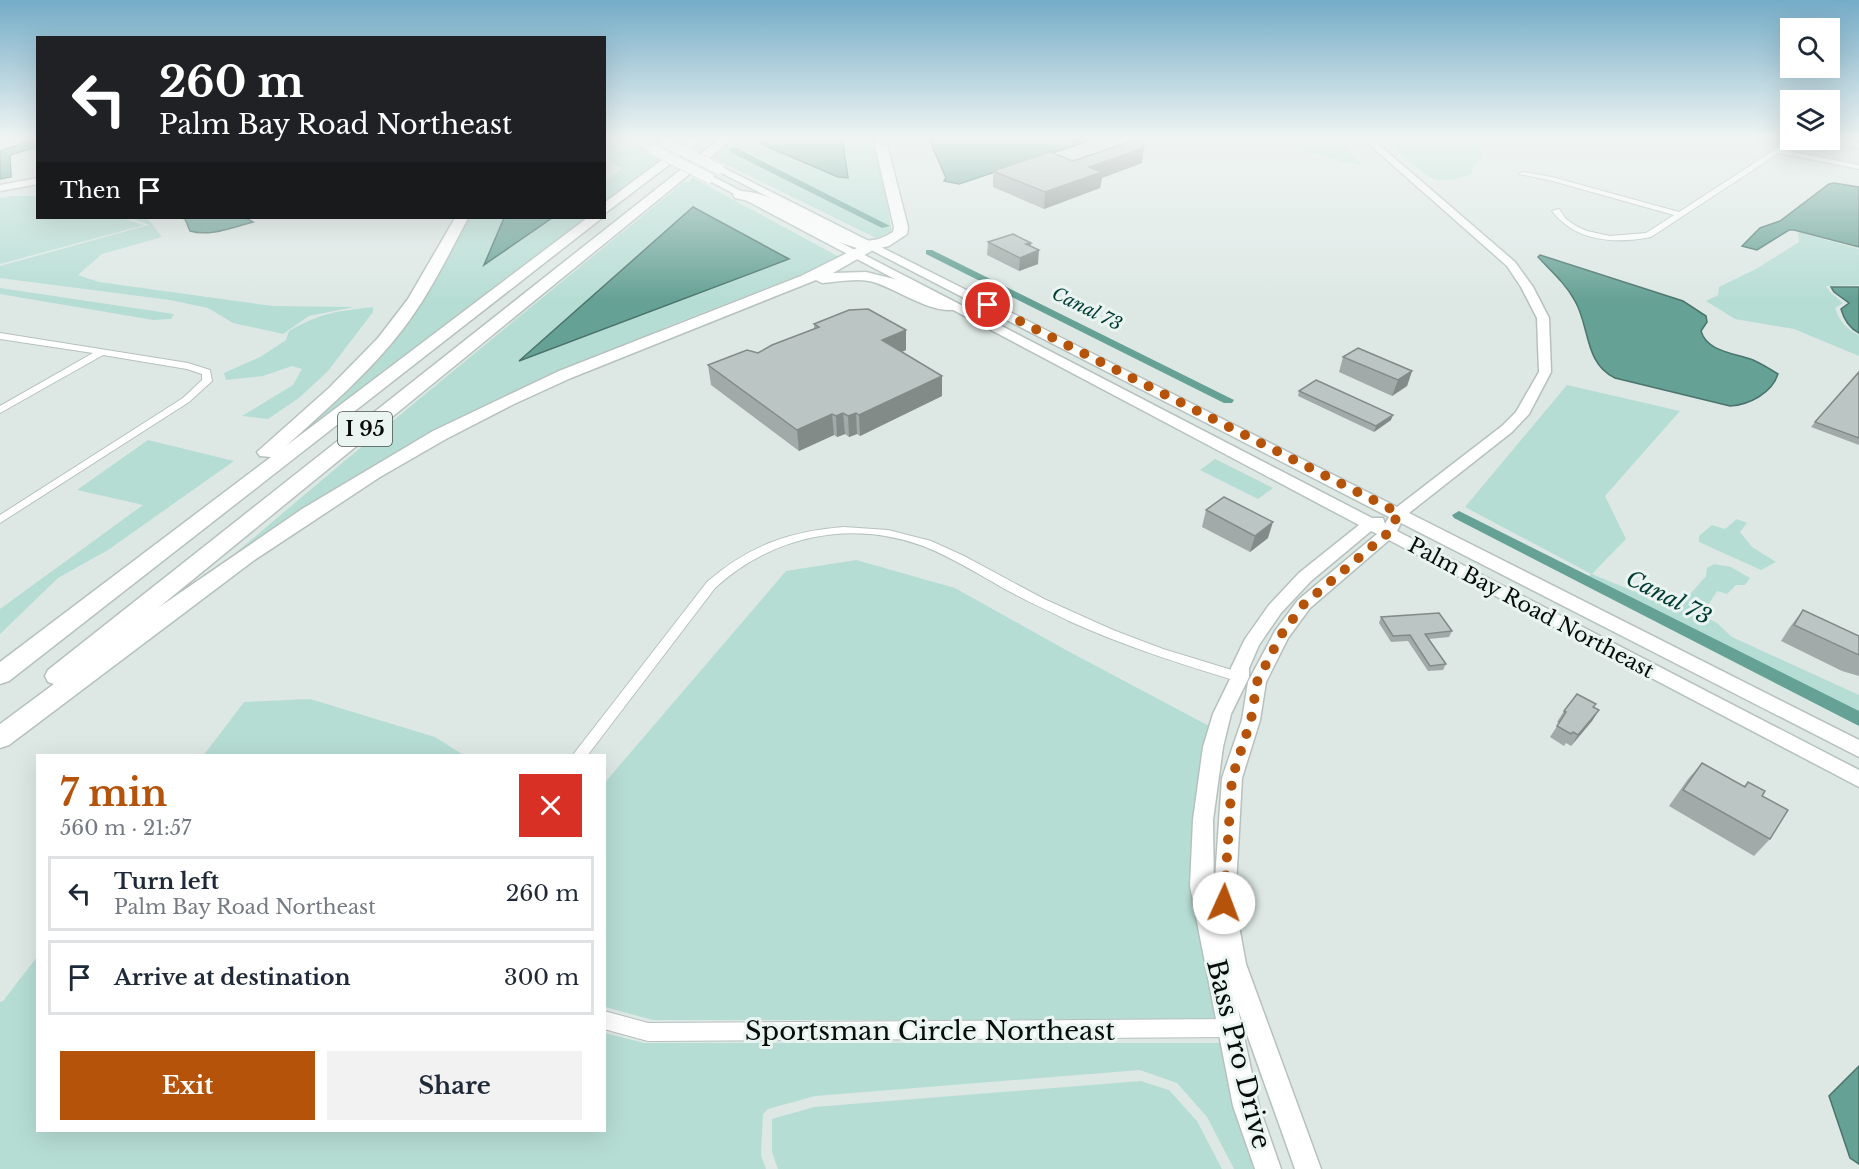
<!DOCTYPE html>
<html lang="en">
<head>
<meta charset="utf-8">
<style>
  body { margin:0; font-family:"Libre Baskerville",serif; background:#f2f2f3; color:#1f2937; height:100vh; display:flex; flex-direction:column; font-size:22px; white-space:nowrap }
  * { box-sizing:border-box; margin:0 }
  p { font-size:20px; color:#747a83 }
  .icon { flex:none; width:33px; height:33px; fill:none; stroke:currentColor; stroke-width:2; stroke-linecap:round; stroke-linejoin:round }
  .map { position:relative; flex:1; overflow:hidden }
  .side { position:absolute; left:36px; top:754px; width:570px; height:378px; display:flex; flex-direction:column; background:#fff; border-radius:0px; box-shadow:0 6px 24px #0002 }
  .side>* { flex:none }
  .top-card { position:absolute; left:36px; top:36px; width:570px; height:183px; border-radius:0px; box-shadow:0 6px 24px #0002; background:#202124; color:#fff; overflow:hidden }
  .buttons { position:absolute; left:1780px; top:18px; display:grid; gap:12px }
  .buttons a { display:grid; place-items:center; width:60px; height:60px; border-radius:0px; background:#fff; box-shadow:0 6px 24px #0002; font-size:30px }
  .pin { position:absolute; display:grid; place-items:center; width:51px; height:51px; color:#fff; margin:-26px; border:3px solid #fff; border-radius:50%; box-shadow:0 2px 6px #0007 }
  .me { position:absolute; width:66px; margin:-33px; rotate:2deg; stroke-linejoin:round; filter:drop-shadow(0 0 4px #0008) }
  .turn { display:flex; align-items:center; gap:21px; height:126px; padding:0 24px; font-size:27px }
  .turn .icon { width:78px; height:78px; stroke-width:2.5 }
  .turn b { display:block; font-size:42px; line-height:51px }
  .then { display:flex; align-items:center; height:57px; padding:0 24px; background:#0003; gap:12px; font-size:22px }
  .round { display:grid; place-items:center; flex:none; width:63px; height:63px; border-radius:0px; background:#f2f2f3 }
  .summary { display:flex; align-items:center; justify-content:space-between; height:102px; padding:0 24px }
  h1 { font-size:36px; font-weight:700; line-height:45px; color:#b45309 }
  .cta { display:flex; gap:12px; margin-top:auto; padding:12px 24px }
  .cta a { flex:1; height:69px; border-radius:0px; background:#b45309; color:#fff; font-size:24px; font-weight:700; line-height:69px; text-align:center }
  .cta a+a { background:#f2f2f3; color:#1f2937 }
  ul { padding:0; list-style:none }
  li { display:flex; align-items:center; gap:18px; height:75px; margin:0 12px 9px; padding:0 12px; border:3px solid #e0e1e3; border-radius:0px }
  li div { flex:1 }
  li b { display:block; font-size:22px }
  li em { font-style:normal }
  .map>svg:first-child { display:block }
</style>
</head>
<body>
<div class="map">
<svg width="1859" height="1169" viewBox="0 0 1859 1169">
  <rect width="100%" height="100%" fill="#dde8e5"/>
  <!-- green -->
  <g fill="#b6ddd4">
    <polygon points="605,137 616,137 660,160 605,203 605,181 622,169 605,158"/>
    <polygon points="739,137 770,137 761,144 838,177 847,178 842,137 876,137 892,233 878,239 713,158"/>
    <polygon points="1262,137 1338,137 1361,164 1343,162"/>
    <path d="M1381,137H1498L1480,144L1482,158L1473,165L1472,174C1461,178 1445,182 1434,179C1424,176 1391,145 1381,137Z"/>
    <path d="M693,178L843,259L666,327L645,340L554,377L217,569C370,438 527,310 684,182L688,183Z"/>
    <polygon points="11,196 37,196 38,218 122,218 144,225 0,264 0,198"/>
    <polygon points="131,218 147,218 162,237 102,254 78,275 99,282 273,306 354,307 309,316 283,334 233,323 208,308 170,300 0,278 0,266 149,225"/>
    <polygon points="466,218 504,218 485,264 552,218 585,218 295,438 436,275"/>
    <path d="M1798,232L1859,249V285L1826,286L1830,292L1843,303L1835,308C1840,322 1846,329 1859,335V356L1794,329L1735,319L1706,301L1718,295L1719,287L1756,269L1799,242Z"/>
    <polygon points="0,288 174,314 171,319 153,320 0,294"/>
    <path d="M373,307V312L328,371L299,398L268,419L242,416L293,385L302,369L292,366L263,376L226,380L224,373L260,357L286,340L289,331C320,313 338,311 373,307Z"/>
    <polygon points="1567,385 1680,411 1605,496 1626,539 1592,574 1677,609 1706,576 1707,568 1714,564 1731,567 1750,578 1745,585 1736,585 1727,594 1717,591 1702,615 1717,623 1732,637 1859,695 1859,725 1584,580 1591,574 1465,507"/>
    <polygon points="148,440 234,461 108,550 58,578 0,634 0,609 143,505 77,490"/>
    <polygon points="1215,459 1273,488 1258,499 1200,470"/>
    <polygon points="1737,519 1747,523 1740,532 1752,547 1776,562 1761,570 1699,542 1699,536 1712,525 1725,529"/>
    <polygon points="856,560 955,588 1066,650 1209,726 1193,818 1190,885 1217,1020 653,1020 605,1007 604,789 607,780 786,571"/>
    <polygon points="310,699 435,737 465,756 203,756 244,702"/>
    <polygon points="37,957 38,1131 604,1131 605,1033 644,1043 1222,1043 1234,1107 1255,1169 1234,1169 1207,1117 1177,1083 1140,1070 815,1096 768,1109 763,1114 761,1155 766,1169 0,1169 0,1002 3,1001"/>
    <polygon points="1141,1081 1169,1090 1197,1121 1222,1169 778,1169 772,1152 772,1119 814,1107"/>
  </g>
  <!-- water -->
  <g fill="#66a195" stroke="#4a746c" stroke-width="1.5">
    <polygon points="770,137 842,137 848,178 838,177 761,144"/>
    <polygon points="928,137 1100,137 959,184 944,181 946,178"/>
    <polygon points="37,138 37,147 10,155 11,177 0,179 0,151"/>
    <polygon points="1834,183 1859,187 1859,247 1794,230 1789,230 1757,250 1742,246 1760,228 1780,221 1829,184"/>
    <polygon points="693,207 789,259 519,361"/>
    <path d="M182,218H246L253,222C233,227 210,237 190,231L185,219Z"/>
    <polygon points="504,218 552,218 484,265"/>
    <path d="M1540,255L1683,301L1706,316L1707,322L1701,331C1707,352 1735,353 1753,360C1762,364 1770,369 1778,374C1772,393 1749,405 1730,406L1615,378C1584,363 1590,327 1575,301C1566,284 1551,271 1538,257Z"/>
    <path d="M1831,287H1859V333C1849,328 1844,320 1841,309L1849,303L1834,292Z"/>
    <polygon points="1859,1066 1859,1164 1850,1158 1829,1096"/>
  </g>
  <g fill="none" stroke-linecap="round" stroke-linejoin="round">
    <!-- canal -->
    <g fill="#66a195" fill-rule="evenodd">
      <polygon points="1852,137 1859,137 1859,139 1853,139"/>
      <polygon points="730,148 736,148 890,226 882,228 730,152"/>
      <polygon points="926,250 932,250 1234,400 1232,403 1224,403 926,254"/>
      <polygon points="1459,511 1859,711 1859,726 1454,518 1452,515"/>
    </g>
    <!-- street casing -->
    <g stroke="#b6c1be" stroke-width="2">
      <g id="street">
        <path d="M1791,139L1797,140L1784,150L1859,165V169L1779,153L1651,237C1615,244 1576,242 1552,211L1559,209L1566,219L1576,226L1587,231L1610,236L1646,233L1674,215L1549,180L1519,174L1522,172L1552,177L1679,212Z"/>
        <polygon points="0,333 188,363 210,370 212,381 189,402 0,523 0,515 183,398 202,380 202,374 187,369 103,355 0,413 0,406 93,353 0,339"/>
        <path d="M844,527L888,530L931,541L964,556L1044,599L1113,630L1163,649L1245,674L1247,677L1245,680L1240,682C1181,664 1124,646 1069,621C1047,610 1025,600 1003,588C977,573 951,557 923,546C850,519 772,536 715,588L587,756H572L707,582C748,546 790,531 844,527Z"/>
        <polygon points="604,1011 648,1023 1234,1019 1240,1022 1243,1028 1240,1034 1234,1037 648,1041 604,1029"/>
      </g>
    </g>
    <!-- secondary casing -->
    <g stroke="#b6c1be" stroke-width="3">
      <g id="secondary">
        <polygon points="625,137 635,137 658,150 651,152"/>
        <polygon points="651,137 661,137 669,142 662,144"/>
        <path d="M1361,137H1370L1515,262L1533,287L1549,318L1551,372L1529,414L1512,432L1409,513L1859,740V757L1401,523L1397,531L1859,770V787L1389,540L1310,608L1288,638L1266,682L1260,720L1242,778L1235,904L1246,964L1321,1169H1295L1238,1009L1259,1106L1281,1169H1255L1233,1106L1190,886L1193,820L1203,747L1213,714L1231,677V668L1245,639L1269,605L1299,573L1359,525L704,178L712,176L1372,518H1383L1385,524L1389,517L714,169L722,167L1397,507L1502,426L1516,412L1539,372L1537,318L1521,287L1507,266ZM1371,531L1377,534L1298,600L1275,631L1248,682L1242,720L1222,778L1214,894L1213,820L1223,747L1231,714L1249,677V668L1259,645L1281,613L1311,581Z"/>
        <polygon points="1830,137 1859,142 1859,148 1827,141"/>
        <polygon points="38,178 38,184 0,191 0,185"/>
      </g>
    </g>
    <!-- highway casing -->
    <g stroke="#b6c1be" stroke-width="3">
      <g id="highway">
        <polygon points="693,137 706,137 604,214 604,203"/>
        <path d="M722,137H735L158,608L302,509L433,431L559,371L801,276L857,248L826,238L758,203L735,198L733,195L735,192C763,185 825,228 853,239C869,242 879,241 893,232L894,227L873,137H885L908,227L907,234L889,246L875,249L833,273L866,272L898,280L930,296L957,303L959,306L957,309C932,316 894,286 869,281C854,278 837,282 822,283L816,280L571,378L514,404L446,439L380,477L253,561L9,745L0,748V724L54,684L48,682L45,676L48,670Z"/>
        <path d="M455,218H468C448,256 429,295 403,329C369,373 327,409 286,446L587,218H602L9,681L0,684V662L271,457L260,456L257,452L329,388L378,338L408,299Z"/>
      </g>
    </g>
    <!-- street -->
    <use href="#street" fill="#fff" fill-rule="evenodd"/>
    <!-- secondary -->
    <use href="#secondary" fill="#fff" fill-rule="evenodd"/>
    <!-- highway -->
    <use href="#highway" fill="#fff" fill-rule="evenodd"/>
    <!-- secondary-bridge casing -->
    <g stroke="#b6c1be" stroke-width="11" stroke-linecap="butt">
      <g id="secondary-bridge">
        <polyline points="665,142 719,169"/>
        <polyline points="654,150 709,178"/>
      </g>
    </g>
    <!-- secondary-bridge -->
    <use href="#secondary-bridge" stroke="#fff" stroke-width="10"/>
  </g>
  <!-- wall -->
  <g fill="#a1aaa9">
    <polygon points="1142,163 1102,178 1100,188 1044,209 993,187 993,171"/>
    <polygon points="988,242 1031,247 1038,264 1019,271 987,255"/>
    <polygon points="814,324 906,330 906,350 902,352 942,376 942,396 860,436 857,434 849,437 845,434 837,437 834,435 799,451 711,385 708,365 758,353 814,329"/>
    <polygon points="1343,357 1412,371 1407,386 1392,396 1339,372"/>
    <polygon points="1859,372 1859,445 1811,427 1815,422"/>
    <polygon points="1299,391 1391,420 1374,432 1298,396"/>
    <polygon points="1206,510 1268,538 1250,552 1202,527"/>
    <polygon points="1803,610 1859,636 1859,676 1842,671 1781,641 1790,627"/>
    <polygon points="1381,617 1452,631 1449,637 1429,639 1446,664 1443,670 1428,671 1408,641 1391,642 1379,623"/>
    <polygon points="1596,704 1594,707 1599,710 1592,721 1571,746 1566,743 1564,746 1550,737 1559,723 1557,722 1564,711"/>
    <polygon points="1702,763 1744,786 1748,782 1762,796 1770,839 1754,856 1669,806 1688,779"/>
  </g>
  <!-- shaded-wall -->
  <g fill="#838b89">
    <polygon points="1144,148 1142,163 1102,178 1100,188 1044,209 1045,192 1089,167"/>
    <polygon points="1031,243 1030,254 1039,250 1038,264 1019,271 1020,258 1026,244"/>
    <polygon points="906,330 906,350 883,360 882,340"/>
    <polygon points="1412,371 1407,386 1392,396 1398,380"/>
    <polygon points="942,376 942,396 860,436 859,415"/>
    <polygon points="843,413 845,434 837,437 836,416"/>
    <polygon points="856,413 857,434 849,437 848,416"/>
    <polygon points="832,414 834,435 799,451 797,430"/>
    <polygon points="1393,415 1391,420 1374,432 1376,426"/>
    <polygon points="1273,522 1268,538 1250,552 1255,536"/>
    <polygon points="1599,710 1592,721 1571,746 1578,735"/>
  </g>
  <!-- building -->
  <g fill="#bbc6c4" stroke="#838b89" stroke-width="1.5">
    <polygon points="1141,138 1144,148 1089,167 1102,172 1045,192 993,171 1050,152 1073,161"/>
    <polygon points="1013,234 1031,243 1026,244 1039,250 1020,258 988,242"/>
    <polygon points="868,309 906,330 882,340 942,376 859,415 856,413 848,416 843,413 836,416 832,414 797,430 708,365 747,350 758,353 772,345 819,327 814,324 849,310"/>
    <polygon points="1358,348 1412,371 1398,380 1343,357"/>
    <polygon points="1859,372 1859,438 1815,422"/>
    <polygon points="1316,380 1393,415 1376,426 1299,391"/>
    <polygon points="1224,497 1273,522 1255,536 1206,510"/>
    <polygon points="1803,610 1859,636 1859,655 1794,625"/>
    <polygon points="1439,613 1452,631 1425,634 1446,664 1430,666 1410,635 1393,636 1381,617"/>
    <polygon points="1577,694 1596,704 1593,707 1599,710 1578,735 1573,732 1571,734 1557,726 1566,712 1564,711"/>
    <polygon points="1702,763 1745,787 1748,782 1765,791 1762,796 1788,810 1770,839 1683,790"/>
  </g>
  <!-- sky -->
  <linearGradient id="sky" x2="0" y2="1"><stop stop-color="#74acc7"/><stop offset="0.46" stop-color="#f0f5f3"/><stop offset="1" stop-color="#f0f5f3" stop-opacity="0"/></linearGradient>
  <rect width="1859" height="300" fill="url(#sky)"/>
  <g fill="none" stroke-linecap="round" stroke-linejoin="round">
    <!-- route -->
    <polyline stroke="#b45309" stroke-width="10" stroke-dasharray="0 18" points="988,305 1399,513 1388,533 1304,604 1281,635 1257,682 1251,720 1232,778 1224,903"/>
  </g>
  <g text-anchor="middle" stroke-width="6" stroke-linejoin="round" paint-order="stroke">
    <!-- far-water labels -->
    <g font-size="18" font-style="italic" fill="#013b33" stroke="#eaf5f2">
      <text transform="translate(1087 309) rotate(26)" y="6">Canal 73</text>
    </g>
    <!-- shield labels -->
    <rect fill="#eaf5f2" stroke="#4c5250" stroke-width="1.5" x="338" y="412" width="54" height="34" rx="4.5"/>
    <g font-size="20" font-weight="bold" fill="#080c0b">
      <text x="365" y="436">I 95</text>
    </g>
    <!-- street labels -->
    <g font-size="21" fill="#080c0b" stroke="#eaf5f2">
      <text transform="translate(1531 608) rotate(28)" y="7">Palm Bay Road Northeast</text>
    </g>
    <!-- water labels -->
    <g font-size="22" font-style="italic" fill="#013b33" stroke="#eaf5f2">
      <text transform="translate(1669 597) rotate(27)" y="8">Canal 73</text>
    </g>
    <!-- near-street labels -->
    <g font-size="26" fill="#080c0b" stroke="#eaf5f2">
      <text x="930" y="1040">Sportsman Circle Northeast</text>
      <text transform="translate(1239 1054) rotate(76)" y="9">Bass Pro Drive</text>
    </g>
  </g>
</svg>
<div class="buttons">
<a><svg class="icon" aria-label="search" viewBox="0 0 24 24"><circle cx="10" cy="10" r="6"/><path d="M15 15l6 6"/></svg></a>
<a><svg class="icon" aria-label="layers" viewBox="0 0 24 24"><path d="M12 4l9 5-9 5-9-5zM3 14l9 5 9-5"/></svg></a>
</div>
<div class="pin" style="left:988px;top:305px;background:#d93025"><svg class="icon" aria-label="arrive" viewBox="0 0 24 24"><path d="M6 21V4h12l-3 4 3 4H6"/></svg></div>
<svg class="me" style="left:1224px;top:903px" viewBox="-20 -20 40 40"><circle r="19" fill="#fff"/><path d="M0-13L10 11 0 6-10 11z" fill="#b45309"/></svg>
<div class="top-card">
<div class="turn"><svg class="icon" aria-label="left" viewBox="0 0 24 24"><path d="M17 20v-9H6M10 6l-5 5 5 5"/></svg><div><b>260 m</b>Palm Bay Road Northeast</div></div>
<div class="then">Then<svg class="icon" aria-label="arrive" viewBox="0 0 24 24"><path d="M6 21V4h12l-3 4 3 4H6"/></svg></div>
</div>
<section class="side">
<div class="summary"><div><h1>7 min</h1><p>560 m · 21:57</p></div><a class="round" style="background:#d93025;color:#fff"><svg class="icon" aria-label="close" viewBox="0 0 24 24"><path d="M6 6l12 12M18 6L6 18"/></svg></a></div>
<ul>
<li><svg class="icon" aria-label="left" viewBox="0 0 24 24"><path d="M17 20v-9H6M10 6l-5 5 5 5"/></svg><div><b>Turn left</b><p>Palm Bay Road Northeast</p></div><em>260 m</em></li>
<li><svg class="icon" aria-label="arrive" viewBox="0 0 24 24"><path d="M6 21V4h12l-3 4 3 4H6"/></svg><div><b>Arrive at destination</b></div><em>300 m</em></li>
</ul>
<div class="cta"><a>Exit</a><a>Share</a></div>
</section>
</div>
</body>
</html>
